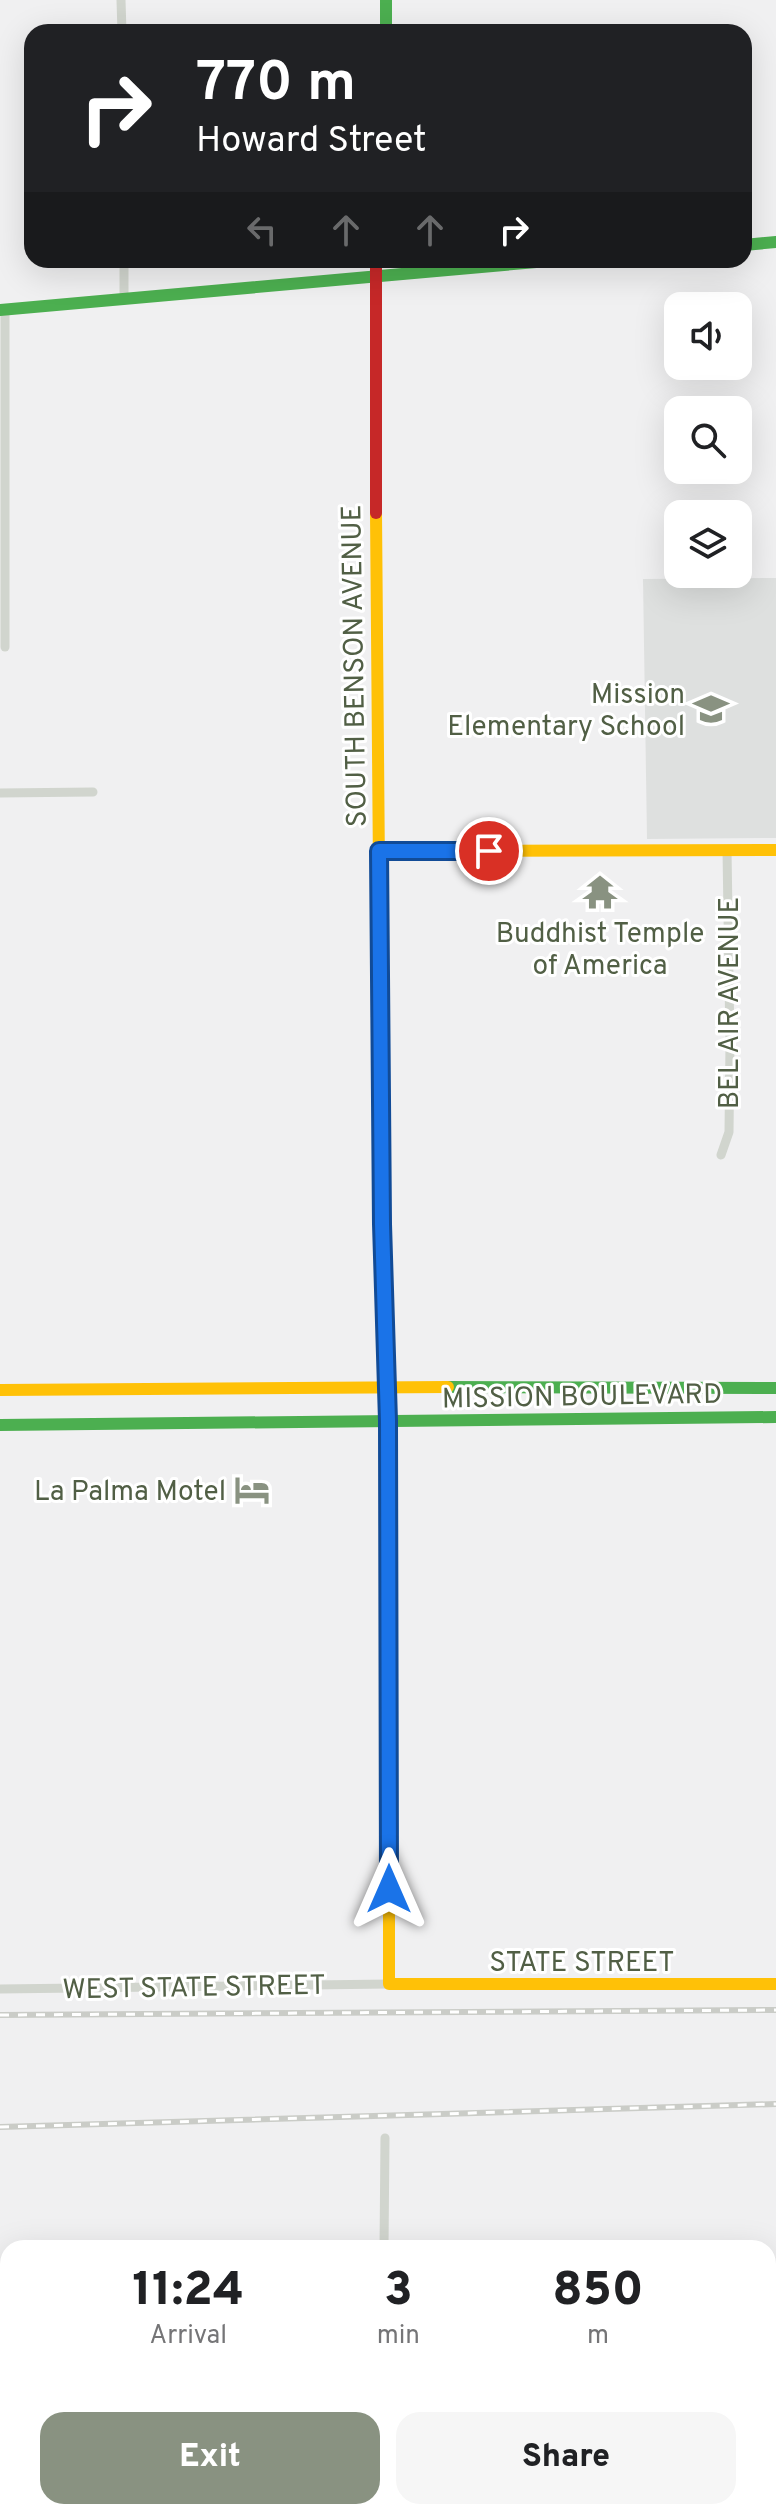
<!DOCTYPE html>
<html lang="en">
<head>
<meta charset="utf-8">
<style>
  body { margin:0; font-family:Overpass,sans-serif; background:#f6f6f6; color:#202124; height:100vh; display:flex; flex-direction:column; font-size:30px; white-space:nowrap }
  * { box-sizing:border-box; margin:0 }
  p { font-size:26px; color:#757577 }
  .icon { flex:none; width:44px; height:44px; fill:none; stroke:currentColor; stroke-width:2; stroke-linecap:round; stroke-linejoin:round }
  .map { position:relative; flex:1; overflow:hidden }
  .panel { position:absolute; left:0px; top:2240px; width:776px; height:280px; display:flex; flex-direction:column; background:#fff; border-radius:24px 24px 0 0; box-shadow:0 8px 32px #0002 }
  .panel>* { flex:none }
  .guide { position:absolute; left:24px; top:24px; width:728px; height:244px; border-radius:24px; box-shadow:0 8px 32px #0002; background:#202124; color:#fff; overflow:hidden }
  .buttons { position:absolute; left:664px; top:292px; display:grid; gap:16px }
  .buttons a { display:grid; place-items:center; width:88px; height:88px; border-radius:16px; background:#fff; box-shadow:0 8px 32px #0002; font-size:40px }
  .pin { position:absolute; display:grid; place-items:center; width:68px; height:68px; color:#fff; margin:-34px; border:4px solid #fff; border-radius:50%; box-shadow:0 2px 8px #0007 }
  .me { position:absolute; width:88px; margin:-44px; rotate:0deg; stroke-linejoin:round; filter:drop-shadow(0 0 6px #0008) }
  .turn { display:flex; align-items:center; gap:28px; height:168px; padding:0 40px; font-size:36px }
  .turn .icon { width:104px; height:104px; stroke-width:2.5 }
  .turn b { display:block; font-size:56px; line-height:68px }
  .lanes { display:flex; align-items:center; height:76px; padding:0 40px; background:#0003; justify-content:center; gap:40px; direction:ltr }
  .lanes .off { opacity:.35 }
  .eta { display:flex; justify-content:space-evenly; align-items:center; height:136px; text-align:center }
  .eta b { font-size:48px; font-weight:800; line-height:56px }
  .primary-button { display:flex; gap:16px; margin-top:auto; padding:16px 40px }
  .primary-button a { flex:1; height:92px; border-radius:24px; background:#899281; color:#fff; font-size:32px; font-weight:800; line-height:92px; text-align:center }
  .primary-button a+a { background:#f6f6f6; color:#202124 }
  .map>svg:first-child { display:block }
</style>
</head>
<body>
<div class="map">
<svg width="776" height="2520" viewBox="0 0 776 2520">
  <rect width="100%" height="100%" fill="#f0f0f1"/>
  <!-- education -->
  <polygon fill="#dee0df" points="776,578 776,838 647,839 643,579"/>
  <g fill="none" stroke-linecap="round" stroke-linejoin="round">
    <!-- street -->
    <g stroke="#d1d5ce" stroke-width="9">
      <polyline points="121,0 122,32"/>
      <polyline points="386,30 619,32"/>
      <polyline points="124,260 124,300"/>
      <polyline points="5,309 5,647"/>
      <polyline points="0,793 93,792"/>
      <polyline points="721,1155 729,1132 730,1044 727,850"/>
      <polyline points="0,1989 389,1984"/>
      <polyline points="384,2248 385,2138"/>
      <polyline points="768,2272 776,2272"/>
    </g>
    <!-- fast -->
    <g stroke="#4caf50" stroke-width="12">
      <polyline points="386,0 386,32"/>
      <polyline points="744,245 776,242"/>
      <polyline points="0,310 559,260"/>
      <polyline points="380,990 382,1224 388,1421 389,1785"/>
      <polyline points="448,1387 776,1388"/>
      <polyline points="0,1425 776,1417"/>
      <polyline points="0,2499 8,2499"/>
      <polyline points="386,2520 387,2512"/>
    </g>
    <!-- slow -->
    <g stroke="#ffc107" stroke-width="12">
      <polyline points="376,513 380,990"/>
      <polyline points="379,851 776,850"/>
      <polyline points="0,1390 448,1387"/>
      <polyline points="389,1785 389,1984 776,1984"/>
      <polyline points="0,2287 8,2287"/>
      <polyline points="768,2486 776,2486"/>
    </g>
    <!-- jam -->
    <g stroke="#c62828" stroke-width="12">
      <polyline points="376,513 376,260"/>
      <polyline points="768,2509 776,2509"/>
    </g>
    <!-- rail casing -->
    <g stroke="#caccc7" stroke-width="6">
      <g id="rail">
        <polyline points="0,2015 776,2010"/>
        <polyline points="0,2127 776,2104"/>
      </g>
    </g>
    <!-- rail -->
    <use href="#rail" stroke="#fff" stroke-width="3" stroke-dasharray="9" stroke-linecap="butt"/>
  </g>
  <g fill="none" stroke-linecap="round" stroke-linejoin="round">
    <!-- route casing -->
    <g stroke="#114b97" stroke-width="20">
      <polyline id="route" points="389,1889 388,1421 382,1224 379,851 489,851"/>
    </g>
    <!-- route -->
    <use href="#route" stroke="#1a73e8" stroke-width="14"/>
  </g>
  <!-- icons -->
  <defs>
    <g id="school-bare" transform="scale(2.76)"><path d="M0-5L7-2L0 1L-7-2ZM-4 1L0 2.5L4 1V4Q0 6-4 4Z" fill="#899281" stroke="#fff" stroke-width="2.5" paint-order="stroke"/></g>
    <g id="temple-bare" transform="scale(2.76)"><path d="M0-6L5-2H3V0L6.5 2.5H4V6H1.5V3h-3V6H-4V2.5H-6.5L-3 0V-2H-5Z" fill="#899281" stroke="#fff" stroke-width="2.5" paint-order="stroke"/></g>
    <g id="hotel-bare" transform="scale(2.76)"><path d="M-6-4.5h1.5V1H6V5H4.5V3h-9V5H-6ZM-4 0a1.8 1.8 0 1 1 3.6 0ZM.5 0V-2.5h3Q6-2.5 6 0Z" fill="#899281" stroke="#fff" stroke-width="2.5" paint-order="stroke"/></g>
  </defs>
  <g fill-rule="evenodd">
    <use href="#school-bare" x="711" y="709"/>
    <use href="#temple-bare" x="600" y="892"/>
    <use href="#hotel-bare" x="252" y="1490"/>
  </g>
  <g text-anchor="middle" stroke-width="6" stroke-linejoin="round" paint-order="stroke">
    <!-- street labels -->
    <g font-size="28" fill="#515f45" stroke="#fff">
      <text transform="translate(353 666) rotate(-91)" y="10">SOUTH BENSON AVENUE</text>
      <text transform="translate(728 1003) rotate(-90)" y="10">BEL AIR AVENUE</text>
      <text transform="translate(582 1395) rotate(-1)" y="10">MISSION BOULEVARD</text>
      <text x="582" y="1971">STATE STREET</text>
      <text transform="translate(194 1986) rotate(-1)" y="10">WEST STATE STREET</text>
    </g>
    <!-- poi labels -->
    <g font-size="28" fill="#515f45" stroke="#fff" text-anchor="end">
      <text x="685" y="703">Mission<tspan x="685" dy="32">Elementary School</tspan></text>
      <text x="600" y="942" text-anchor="middle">Buddhist Temple<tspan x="600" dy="32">of America</tspan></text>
      <text x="226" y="1500">La Palma Motel</text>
    </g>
  </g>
</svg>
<div class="buttons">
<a><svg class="icon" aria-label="sound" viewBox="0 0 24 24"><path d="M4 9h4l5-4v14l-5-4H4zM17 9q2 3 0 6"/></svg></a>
<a><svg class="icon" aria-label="search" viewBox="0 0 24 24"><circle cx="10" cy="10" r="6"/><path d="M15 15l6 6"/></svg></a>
<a><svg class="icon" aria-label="layers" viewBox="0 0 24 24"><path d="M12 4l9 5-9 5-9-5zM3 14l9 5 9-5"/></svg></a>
</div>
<div class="pin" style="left:489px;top:851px;background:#d93025"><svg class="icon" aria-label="arrive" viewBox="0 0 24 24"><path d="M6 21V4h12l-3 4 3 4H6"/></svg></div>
<svg class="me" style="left:389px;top:1889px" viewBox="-20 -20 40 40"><path d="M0-17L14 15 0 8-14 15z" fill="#1a73e8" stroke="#fff" stroke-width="4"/></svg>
<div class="guide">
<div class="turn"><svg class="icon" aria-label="right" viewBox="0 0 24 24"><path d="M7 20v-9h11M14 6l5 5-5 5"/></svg><div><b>770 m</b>Howard Street</div></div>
<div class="lanes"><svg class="icon off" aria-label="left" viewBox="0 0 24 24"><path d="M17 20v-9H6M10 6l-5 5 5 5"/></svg><svg class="icon off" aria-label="ahead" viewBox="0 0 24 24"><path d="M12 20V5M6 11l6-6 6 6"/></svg><svg class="icon off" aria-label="ahead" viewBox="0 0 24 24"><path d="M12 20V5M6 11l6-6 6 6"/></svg><svg class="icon" aria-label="right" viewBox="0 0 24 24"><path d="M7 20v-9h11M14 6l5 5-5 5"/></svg></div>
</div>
<section class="panel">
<div class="eta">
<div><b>11:24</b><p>Arrival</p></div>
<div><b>3</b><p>min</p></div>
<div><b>850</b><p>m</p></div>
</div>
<div class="primary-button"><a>Exit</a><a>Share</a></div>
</section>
</div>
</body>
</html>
